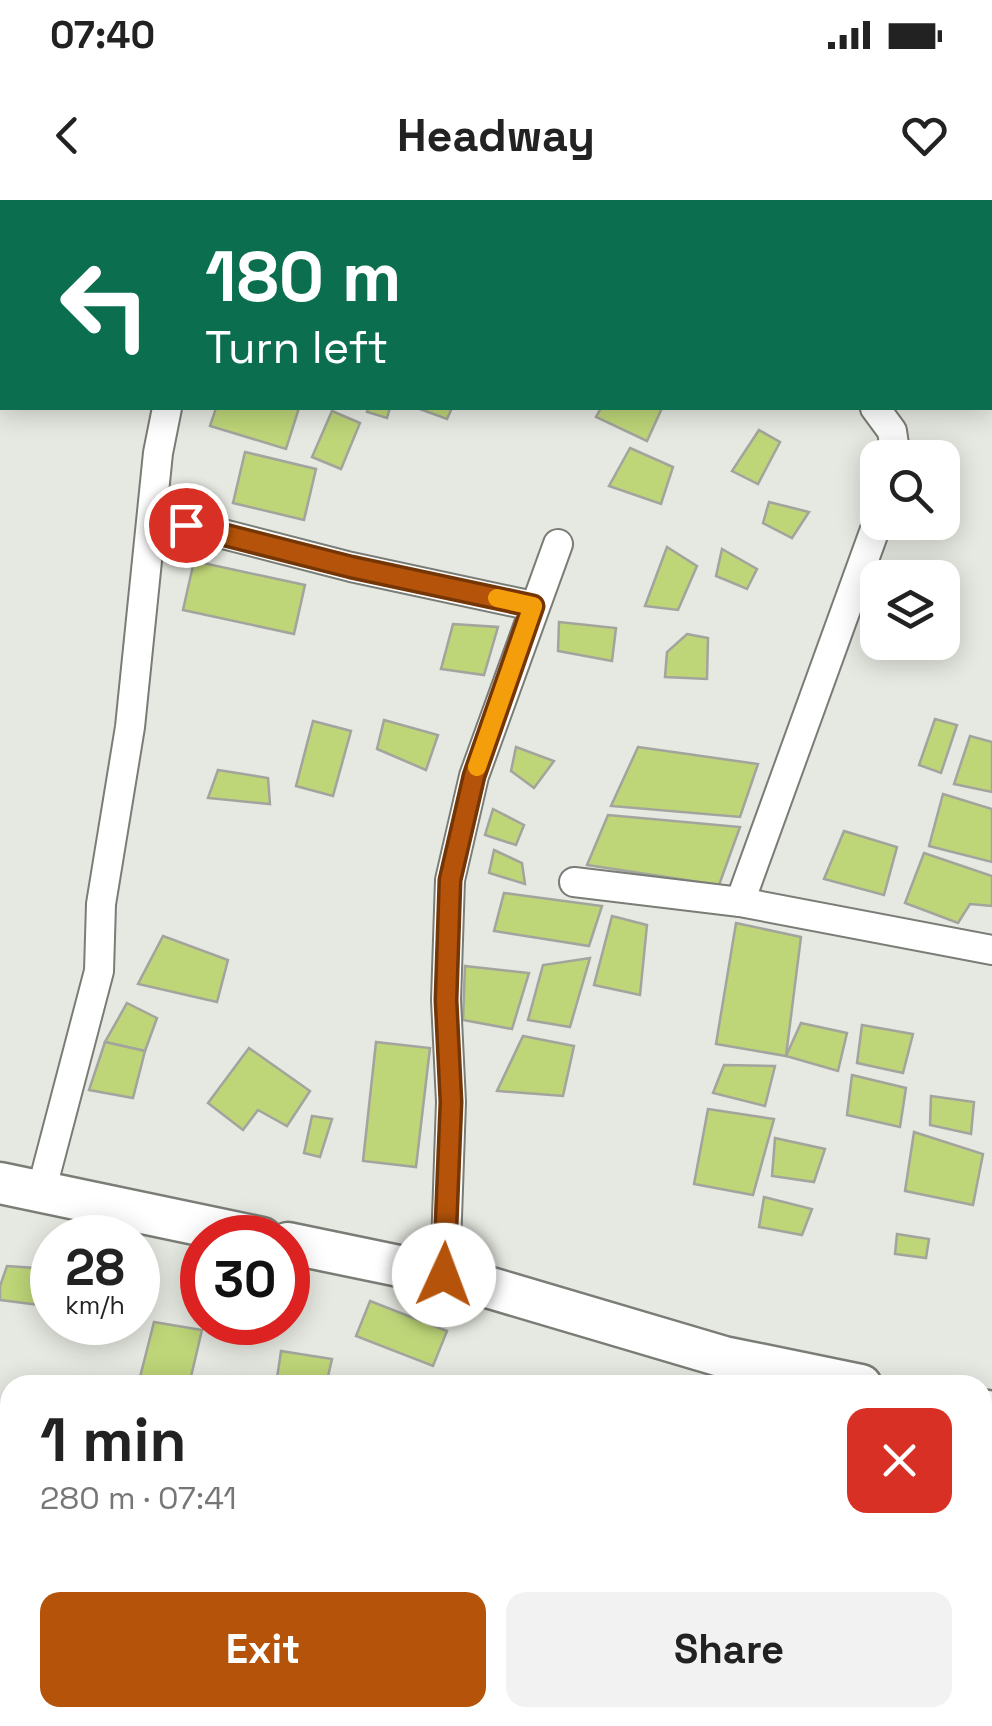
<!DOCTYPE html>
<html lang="en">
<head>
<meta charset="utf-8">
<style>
  body { margin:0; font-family:"Space Grotesk",sans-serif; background:#f2f2f2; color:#222; height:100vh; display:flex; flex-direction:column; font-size:38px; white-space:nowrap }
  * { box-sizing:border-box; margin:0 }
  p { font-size:32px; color:#767676 }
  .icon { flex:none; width:55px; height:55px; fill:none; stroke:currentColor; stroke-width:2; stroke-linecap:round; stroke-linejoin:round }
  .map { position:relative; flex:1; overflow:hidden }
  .side { position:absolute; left:0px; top:1175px; width:992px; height:352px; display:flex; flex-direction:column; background:#fff; border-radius:30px 30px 0 0; box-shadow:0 5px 25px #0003 }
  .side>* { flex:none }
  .top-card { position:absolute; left:0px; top:0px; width:992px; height:210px; box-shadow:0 5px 25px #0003; background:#0b6e4f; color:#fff; overflow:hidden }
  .fabs { position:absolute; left:860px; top:240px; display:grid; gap:20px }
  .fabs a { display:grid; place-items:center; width:100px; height:100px; border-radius:20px; background:#fff; box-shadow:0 5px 25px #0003; font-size:50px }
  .speed { position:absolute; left:30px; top:1015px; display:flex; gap:20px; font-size:50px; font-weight:700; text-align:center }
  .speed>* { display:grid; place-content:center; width:130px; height:130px; border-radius:50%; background:#fff; box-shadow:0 5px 25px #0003; line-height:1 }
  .speed small { font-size:25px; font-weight:400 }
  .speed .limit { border:15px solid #d22; background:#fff; color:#111 }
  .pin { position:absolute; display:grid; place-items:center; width:85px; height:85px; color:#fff; margin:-42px; border:5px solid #fff; border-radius:50%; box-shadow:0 2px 10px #0007 }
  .me { position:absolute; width:110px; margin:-55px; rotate:2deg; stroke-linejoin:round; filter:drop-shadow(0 0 8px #0008) }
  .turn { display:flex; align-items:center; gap:35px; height:210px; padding:0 40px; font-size:45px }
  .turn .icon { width:130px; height:130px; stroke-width:2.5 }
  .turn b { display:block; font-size:70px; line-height:85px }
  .round { display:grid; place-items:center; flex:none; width:105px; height:105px; border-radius:20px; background:#f2f2f2 }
  .headline { display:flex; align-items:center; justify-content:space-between; height:170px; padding:0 40px }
  h1 { font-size:60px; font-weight:700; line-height:75px }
  .action { display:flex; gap:20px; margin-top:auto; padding:20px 40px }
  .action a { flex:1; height:115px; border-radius:20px; background:#b45309; color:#fff; font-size:40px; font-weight:700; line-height:115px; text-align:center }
  .action a+a { background:#f2f2f2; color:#222 }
  .status { display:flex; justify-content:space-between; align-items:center; height:70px; padding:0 50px; background:#fff; direction:ltr }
  .status svg { height:28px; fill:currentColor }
  header { display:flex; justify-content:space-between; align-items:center; height:130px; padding:0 40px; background:#fff; font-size:45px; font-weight:700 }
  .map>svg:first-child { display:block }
</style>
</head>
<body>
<div class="status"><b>07:40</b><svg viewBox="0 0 49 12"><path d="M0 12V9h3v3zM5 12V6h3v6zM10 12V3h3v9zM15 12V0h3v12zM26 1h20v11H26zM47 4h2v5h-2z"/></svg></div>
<header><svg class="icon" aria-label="back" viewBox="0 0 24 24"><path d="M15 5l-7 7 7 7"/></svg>Headway<svg class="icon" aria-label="heart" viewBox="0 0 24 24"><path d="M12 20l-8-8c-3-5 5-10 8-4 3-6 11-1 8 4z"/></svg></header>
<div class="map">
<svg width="992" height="1526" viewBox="0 0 992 1526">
  <rect width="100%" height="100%" fill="#e6e9e1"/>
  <!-- green -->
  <polygon fill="#d1e2a1" points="463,0 992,0 992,190 990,2"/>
  <!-- building -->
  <g fill="#bed578" stroke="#a2a49d" stroke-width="2.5">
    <polygon points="216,208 299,208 286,249 210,226"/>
    <polygon points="368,208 390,208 387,218 367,212"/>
    <polygon points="417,208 452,208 447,219"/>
    <polygon points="601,208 662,208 647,241 596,217"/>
    <polygon points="332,211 360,223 341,269 312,257"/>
    <polygon points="759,230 780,242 758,284 732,271"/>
    <polygon points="630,248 673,267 661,304 609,286"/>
    <polygon points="245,252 316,269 304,320 233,303"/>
    <polygon points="769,302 809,312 792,338 763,323"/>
    <polygon points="667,347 697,366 678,410 645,406"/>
    <polygon points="722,349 757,369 747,389 716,376"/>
    <polygon points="194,361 305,385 294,434 183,410"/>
    <polygon points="559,422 616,428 612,461 558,451"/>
    <polygon points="453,424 498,427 484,475 441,469"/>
    <polygon points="687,434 708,438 707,479 665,477 667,452"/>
    <polygon points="935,519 957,525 941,573 919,565"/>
    <polygon points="384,520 438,535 426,570 377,549"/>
    <polygon points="313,521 351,531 333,596 296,586"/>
    <polygon points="970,536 992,542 992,592 954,584"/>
    <polygon points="516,547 554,561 534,588 511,571"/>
    <polygon points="638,547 758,564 740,617 611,606"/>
    <polygon points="218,570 268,578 270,604 208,598"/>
    <polygon points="943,594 992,609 992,662 929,646"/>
    <polygon points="493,609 524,625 516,645 485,635"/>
    <polygon points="608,615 740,627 719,685 587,665"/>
    <polygon points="844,631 897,647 884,695 824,679"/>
    <polygon points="494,650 522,663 525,684 489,673"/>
    <polygon points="924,653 992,676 992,706 970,704 958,723 905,703"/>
    <polygon points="504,693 602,706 589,746 494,731"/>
    <polygon points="612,716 647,725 640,795 594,785"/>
    <polygon points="736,723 801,737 786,856 716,844"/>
    <polygon points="163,736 228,760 217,802 138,784"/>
    <polygon points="590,758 570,827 528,820 543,765"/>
    <polygon points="465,766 529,773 512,829 463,820"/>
    <polygon points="127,803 157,818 145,851 105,842"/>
    <polygon points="801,823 847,833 838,871 786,856"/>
    <polygon points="862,825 913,834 903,873 857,863"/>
    <polygon points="523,836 574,846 563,896 497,891"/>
    <polygon points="105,842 145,851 133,898 89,890"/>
    <polygon points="376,842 430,848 416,967 363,961"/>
    <polygon points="249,848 310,891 287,926 258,910 243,930 208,903"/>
    <polygon points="724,865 775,866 765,906 713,893"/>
    <polygon points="852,875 906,888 900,927 847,915"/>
    <polygon points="931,896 974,902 971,934 930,925"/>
    <polygon points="708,909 774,919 753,995 694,984"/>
    <polygon points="312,916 332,919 320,957 304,953"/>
    <polygon points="914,932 983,954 973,1005 905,991"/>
    <polygon points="775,938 825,949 814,982 772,976"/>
    <polygon points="764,997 812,1009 802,1035 759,1027"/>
    <polygon points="897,1034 929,1039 926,1058 895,1054"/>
    <polygon points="7,1066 49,1069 40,1105 0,1100 0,1086"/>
    <polygon points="370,1101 447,1131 433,1166 356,1136"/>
    <polygon points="154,1122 202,1130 189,1185 138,1185"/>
    <polygon points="281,1151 332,1159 326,1185 276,1185"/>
    <polygon points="0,1445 8,1446 0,1493"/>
    <polygon points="7,1514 10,1518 26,1518 60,1526 4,1526"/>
    <polygon points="341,1518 409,1518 407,1526 339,1526"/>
    <polygon points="487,1518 518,1518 515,1526 484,1526"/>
  </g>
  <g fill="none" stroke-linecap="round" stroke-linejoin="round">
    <!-- street casing -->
    <g stroke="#7a7c76" stroke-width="32">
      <g id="street">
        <polyline points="364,0 374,2"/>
        <polyline points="205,2 205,0"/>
        <polyline points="875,208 892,231 896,258"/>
        <polyline points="153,316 351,367 533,406"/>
        <polyline points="574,682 740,702 992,750"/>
        <polyline points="740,702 878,321"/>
        <polyline points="41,992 99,771 101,704 130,527 158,253 167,208"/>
        <polyline points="445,1075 451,902 446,800 450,680 474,576 558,344"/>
        <polyline points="0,1362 10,1364"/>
        <polyline points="607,1526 610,1518"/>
      </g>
    </g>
    <!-- secondary casing -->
    <g stroke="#7a7c76" stroke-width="45">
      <g id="secondary">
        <polyline points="0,983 262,1038"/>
        <polyline points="288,1043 457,1078 724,1157 861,1185"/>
        <polyline points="982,1210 992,1212"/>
      </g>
    </g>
    <!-- street -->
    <use href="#street" stroke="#fff" stroke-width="28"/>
    <!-- secondary -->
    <use href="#secondary" stroke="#fff" stroke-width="40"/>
  </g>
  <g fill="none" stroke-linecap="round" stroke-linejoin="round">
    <!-- route casing -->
    <g stroke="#753606" stroke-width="25">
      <polyline id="route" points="186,325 351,367 533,406 474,576 450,680 446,800 451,902 444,1075"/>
    </g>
    <!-- route -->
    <use href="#route" stroke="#b45309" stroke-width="18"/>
    <!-- slow -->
    <polyline stroke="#f59e0b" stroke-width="18" points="477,567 533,406 497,398"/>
  </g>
</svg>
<div class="fabs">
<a><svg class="icon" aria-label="search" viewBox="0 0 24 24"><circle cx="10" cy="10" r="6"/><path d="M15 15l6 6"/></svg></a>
<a><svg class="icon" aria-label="layers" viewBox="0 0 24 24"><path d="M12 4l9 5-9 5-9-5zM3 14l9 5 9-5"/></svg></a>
</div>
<div class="speed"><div>28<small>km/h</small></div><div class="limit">30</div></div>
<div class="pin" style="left:186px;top:325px;background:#d93025"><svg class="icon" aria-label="arrive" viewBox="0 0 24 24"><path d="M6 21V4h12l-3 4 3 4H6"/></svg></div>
<svg class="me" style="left:444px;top:1075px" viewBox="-20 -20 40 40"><circle r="19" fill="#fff"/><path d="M0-13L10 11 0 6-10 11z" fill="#b45309"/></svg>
<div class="top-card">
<div class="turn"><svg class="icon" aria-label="left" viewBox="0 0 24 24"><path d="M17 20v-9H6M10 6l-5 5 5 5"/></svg><div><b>180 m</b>Turn left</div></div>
</div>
<section class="side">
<div class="headline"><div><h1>1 min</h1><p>280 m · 07:41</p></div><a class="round" style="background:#d93025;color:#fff"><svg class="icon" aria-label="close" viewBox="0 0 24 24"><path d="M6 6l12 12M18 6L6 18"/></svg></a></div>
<div class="action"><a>Exit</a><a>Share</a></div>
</section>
</div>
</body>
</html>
